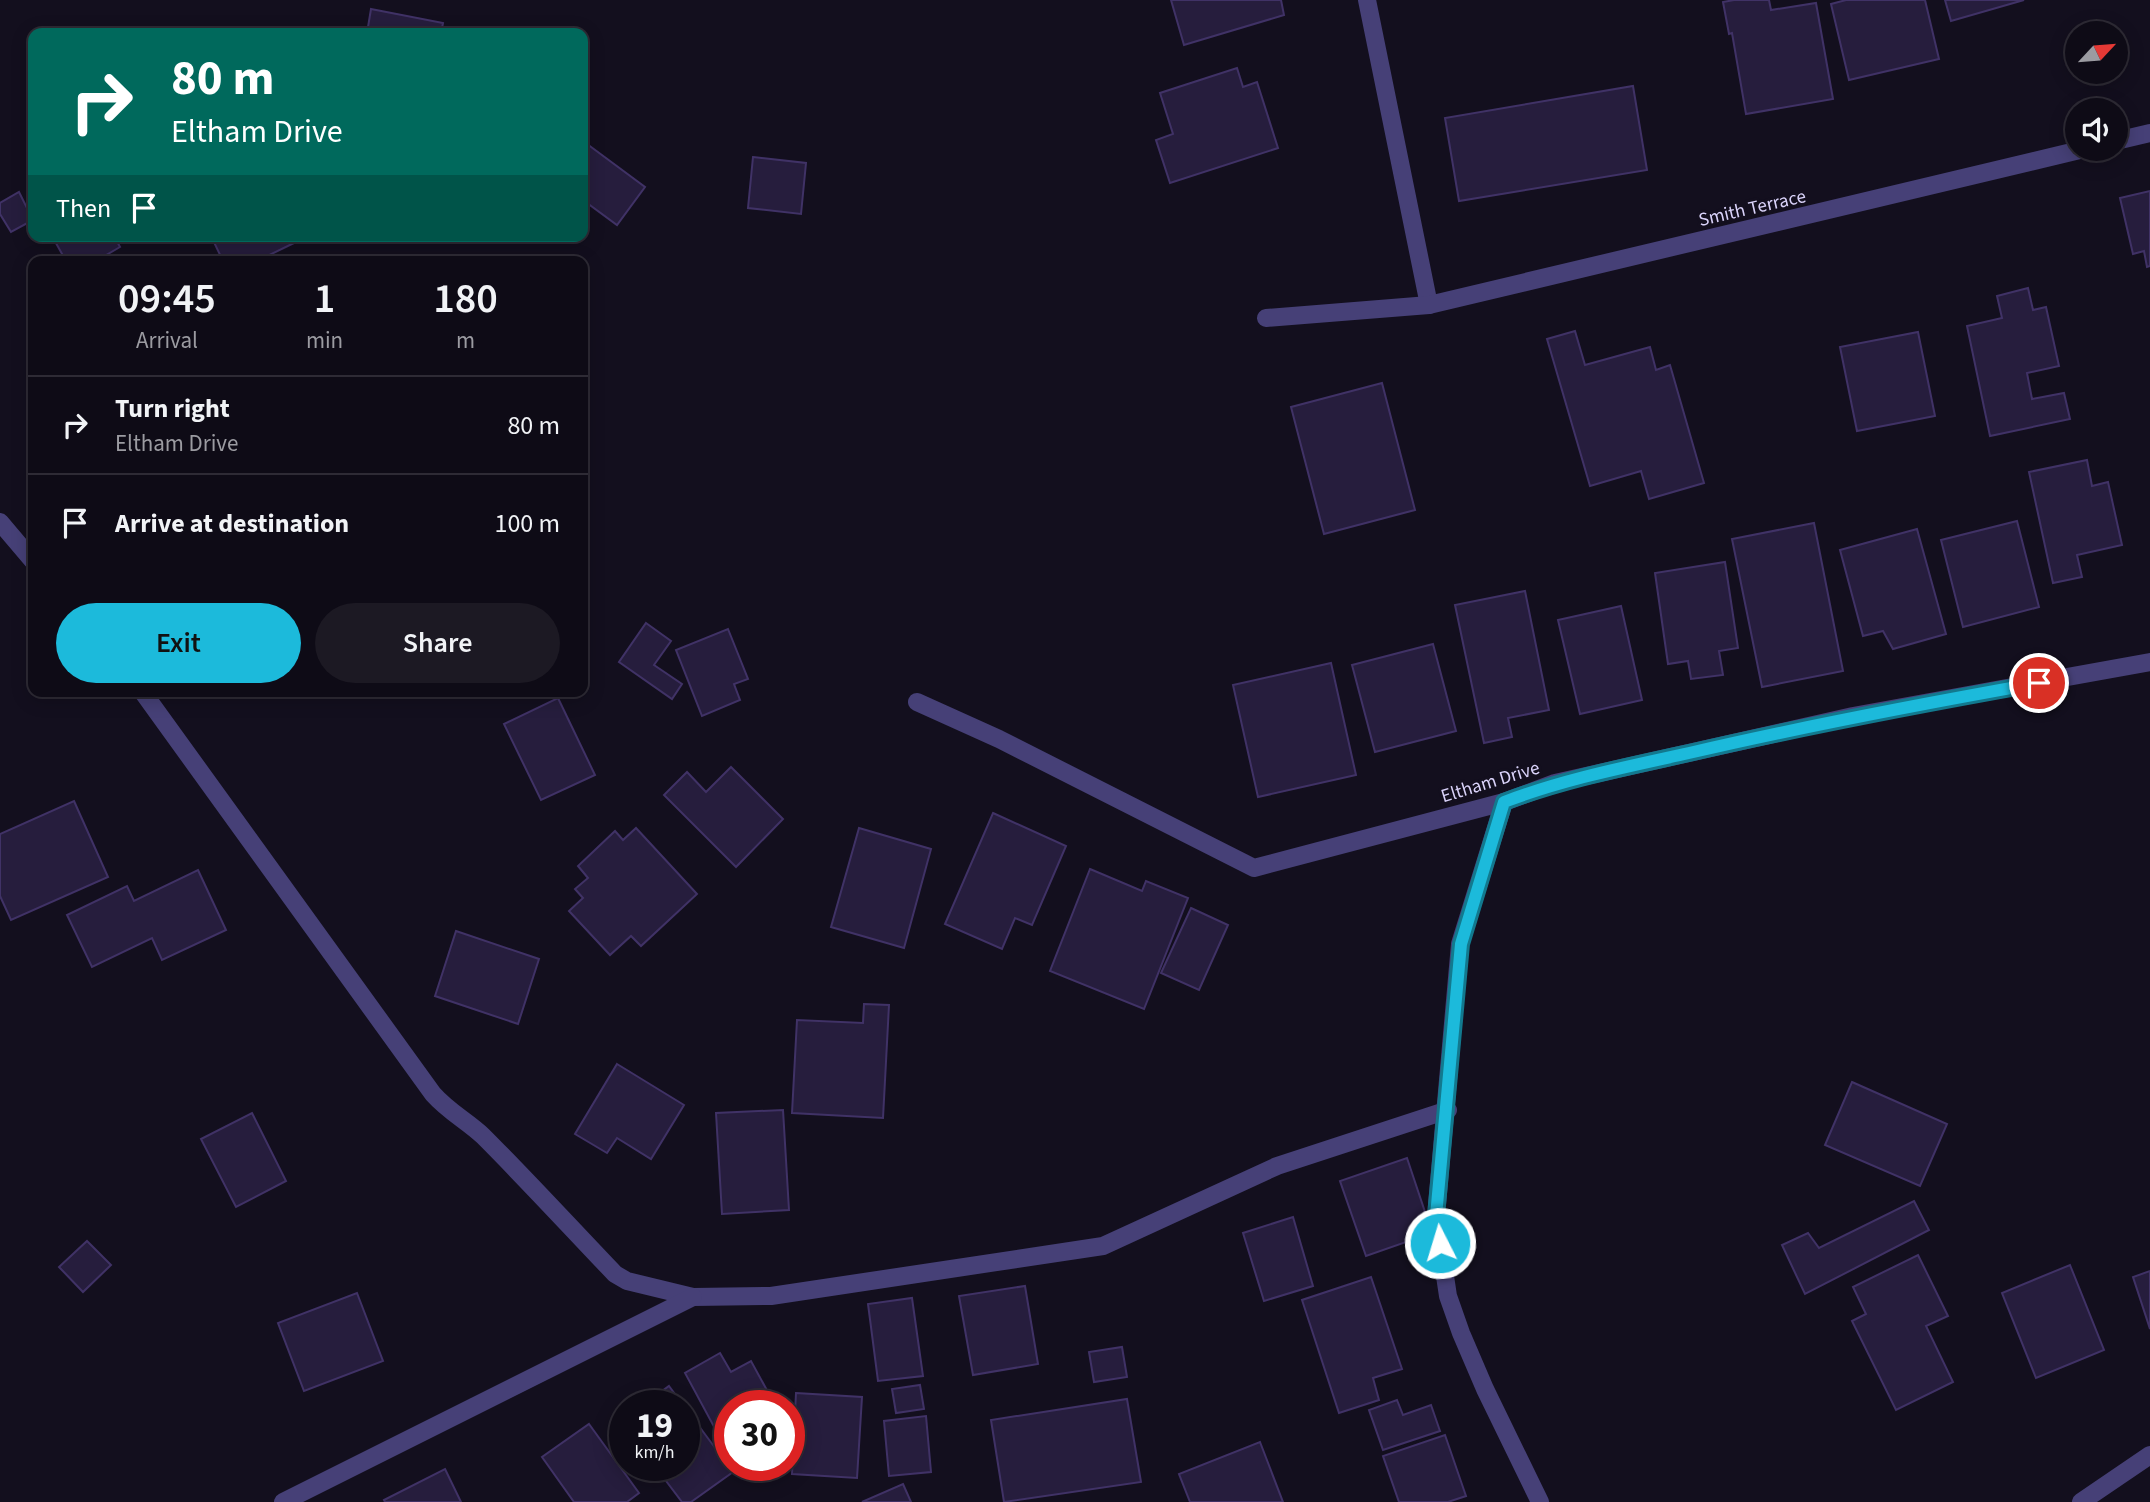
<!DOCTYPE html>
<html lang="en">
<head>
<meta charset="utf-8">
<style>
  body { margin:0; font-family:"Source Sans 3",sans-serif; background:#1c1923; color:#f1f3f6; height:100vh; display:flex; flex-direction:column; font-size:26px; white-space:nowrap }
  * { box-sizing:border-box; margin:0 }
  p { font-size:23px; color:#9b9ba1 }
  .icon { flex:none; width:38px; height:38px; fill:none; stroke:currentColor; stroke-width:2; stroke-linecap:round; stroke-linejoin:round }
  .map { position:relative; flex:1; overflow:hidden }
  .drawer { position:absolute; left:28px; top:256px; width:560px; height:441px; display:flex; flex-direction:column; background:#0e0b16; border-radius:14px; box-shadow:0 4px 18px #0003,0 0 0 2px #2e2b35 }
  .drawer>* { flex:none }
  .hud { position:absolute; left:28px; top:28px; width:560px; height:214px; border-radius:14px; box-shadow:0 4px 18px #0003,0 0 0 2px #2e2b35; background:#00695c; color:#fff; overflow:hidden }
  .needle { width:46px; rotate:64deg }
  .fabs { position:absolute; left:2065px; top:21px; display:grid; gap:14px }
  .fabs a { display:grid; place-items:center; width:63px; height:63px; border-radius:50%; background:#0e0b16; box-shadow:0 4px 18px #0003,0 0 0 2px #2e2b35; font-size:35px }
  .speed { position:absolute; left:609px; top:1390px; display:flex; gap:14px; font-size:35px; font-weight:700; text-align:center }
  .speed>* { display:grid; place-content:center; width:91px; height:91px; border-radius:50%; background:#0e0b16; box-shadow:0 4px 18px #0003,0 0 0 2px #2e2b35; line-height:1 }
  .speed small { font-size:18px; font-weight:400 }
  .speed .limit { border:10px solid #d22; background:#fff; color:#111 }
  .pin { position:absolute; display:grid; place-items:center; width:60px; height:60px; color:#fff; margin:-30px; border:4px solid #fff; border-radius:50%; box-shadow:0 2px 7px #0007 }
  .me { position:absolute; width:77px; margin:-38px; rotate:355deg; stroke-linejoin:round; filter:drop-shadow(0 0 5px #0008) }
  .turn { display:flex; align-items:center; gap:24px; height:147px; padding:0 28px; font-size:32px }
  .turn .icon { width:91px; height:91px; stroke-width:2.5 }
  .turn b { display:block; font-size:49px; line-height:60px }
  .then { display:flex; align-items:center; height:66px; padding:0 28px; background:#0003; gap:14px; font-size:26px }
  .eta { display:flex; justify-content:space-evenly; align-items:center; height:119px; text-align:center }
  .eta b { font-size:42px; font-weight:600; line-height:49px }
  .button { display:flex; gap:14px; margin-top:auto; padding:14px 28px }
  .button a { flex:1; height:80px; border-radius:42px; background:#1cbadb; color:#111; font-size:28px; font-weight:600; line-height:80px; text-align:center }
  .button a+a { background:#1c1923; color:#f1f3f6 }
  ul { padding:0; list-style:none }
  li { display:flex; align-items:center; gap:21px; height:98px; padding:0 28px; border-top:2px solid #2e2b35 }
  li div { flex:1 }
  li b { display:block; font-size:26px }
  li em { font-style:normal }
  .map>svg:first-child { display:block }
</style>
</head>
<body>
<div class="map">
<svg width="2150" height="1502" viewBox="0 0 2150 1502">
  <rect width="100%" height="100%" fill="#130f1e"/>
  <!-- building -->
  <g fill="#261d3d" stroke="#403266" stroke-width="2">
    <polygon points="1171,0 1281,0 1284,15 1184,45"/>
    <polygon points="1734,0 1769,0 1771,10 1816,3 1833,99 1746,114 1732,33 1729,34 1723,2"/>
    <polygon points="1846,0 1925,0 1939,59 1849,80 1831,4"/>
    <polygon points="1945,0 2024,0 1951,21"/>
    <polygon points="371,9 443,23 441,33 367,33"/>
    <polygon points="1237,68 1243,87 1257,82 1278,148 1170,183 1156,140 1173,134 1160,93"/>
    <polygon points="1633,86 1647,170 1459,201 1445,118"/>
    <polygon points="583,141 645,187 617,225 583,200"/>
    <polygon points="753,157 806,163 801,214 748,208"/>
    <polygon points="2150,191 2150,266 2147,267 2144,251 2133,254 2120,198"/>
    <polygon points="19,192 33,220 11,232 0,214 0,203"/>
    <polygon points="52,236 114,236 120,247 96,261 66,261"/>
    <polygon points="211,236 290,236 294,243 257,261 223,261"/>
    <polygon points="2028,288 2033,310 2046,307 2059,366 2027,373 2032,399 2064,393 2070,419 1990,436 1967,326 2002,318 1997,296"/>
    <polygon points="1575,331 1585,365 1650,347 1656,370 1670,365 1704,483 1649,499 1641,471 1590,486 1547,339"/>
    <polygon points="1918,332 1935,416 1857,431 1840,347"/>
    <polygon points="1382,383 1415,510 1324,534 1291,407"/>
    <polygon points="2087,460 2092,486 2108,482 2122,545 2077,555 2082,577 2053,583 2029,472"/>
    <polygon points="2017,521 2039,607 1963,627 1941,540"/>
    <polygon points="1814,523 1843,671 1762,687 1732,539"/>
    <polygon points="1917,529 1946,634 1893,649 1883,631 1863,636 1840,550"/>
    <polygon points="1725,562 1738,648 1719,651 1723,675 1691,679 1688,661 1668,664 1655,573"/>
    <polygon points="1525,591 1549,710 1508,718 1512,737 1484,743 1455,605"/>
    <polygon points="1621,606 1642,700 1580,714 1558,620"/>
    <polygon points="646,623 671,641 654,665 682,684 672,699 619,662"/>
    <polygon points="728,629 748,679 734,684 740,700 702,716 676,650"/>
    <polygon points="1433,644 1456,731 1375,752 1352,665"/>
    <polygon points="1331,663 1356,775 1258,797 1233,685"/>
    <polygon points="558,698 595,775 541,800 504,724"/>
    <polygon points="731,767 783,819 736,867 664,795 687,772 706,792"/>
    <polygon points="74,801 108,877 11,920 0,896 0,834"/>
    <polygon points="993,813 1066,846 1032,925 1015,918 1002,949 945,924"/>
    <polygon points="636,828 697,894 641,946 631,936 610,955 569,911 583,898 575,889 588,878 578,866 615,831 623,840"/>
    <polygon points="859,828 931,849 904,948 831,927"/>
    <polygon points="1090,869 1142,891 1146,881 1188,898 1144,1009 1050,971"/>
    <polygon points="198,870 226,930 162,960 152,938 92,967 67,915 127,886 134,901"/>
    <polygon points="1191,908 1228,925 1199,990 1161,973"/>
    <polygon points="456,931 539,959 518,1024 435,996"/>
    <polygon points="864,1004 889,1005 883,1118 792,1113 797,1020 863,1023"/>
    <polygon points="617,1064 684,1105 651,1159 617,1138 607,1153 575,1134"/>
    <polygon points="1852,1082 1947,1124 1920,1186 1825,1145"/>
    <polygon points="783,1110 789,1210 722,1214 716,1113"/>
    <polygon points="252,1113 286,1181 236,1207 201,1139"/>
    <polygon points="1407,1158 1432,1233 1366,1256 1340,1181"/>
    <polygon points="1914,1201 1929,1230 1805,1294 1782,1245 1808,1233 1819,1248"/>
    <polygon points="1293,1217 1313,1286 1264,1301 1243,1233"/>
    <polygon points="87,1241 111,1265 83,1292 59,1267"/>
    <polygon points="1918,1255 1948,1316 1926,1326 1953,1382 1896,1410 1852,1321 1866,1314 1853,1287"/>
    <polygon points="2070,1265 2104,1350 2036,1378 2002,1293"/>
    <polygon points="2150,1271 2150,1329 2133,1277"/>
    <polygon points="1371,1277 1402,1369 1373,1378 1379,1400 1339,1413 1302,1300"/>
    <polygon points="1025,1286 1038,1364 973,1375 959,1296"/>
    <polygon points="357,1293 383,1361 304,1391 278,1323"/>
    <polygon points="912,1298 923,1376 878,1381 868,1304"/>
    <polygon points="1122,1347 1127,1377 1094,1382 1089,1352"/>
    <polygon points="720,1353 731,1372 751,1361 775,1405 730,1405 730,1447 726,1449 685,1373"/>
    <polygon points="920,1385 924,1409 896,1413 892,1389"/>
    <polygon points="669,1386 683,1405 643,1405"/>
    <polygon points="796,1393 862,1397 857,1478 792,1474"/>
    <polygon points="1127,1399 1141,1482 1004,1502 991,1420"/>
    <polygon points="1397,1400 1403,1415 1431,1405 1440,1431 1383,1450 1369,1410"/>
    <polygon points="684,1406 733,1472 691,1502 682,1502 654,1465 684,1465"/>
    <polygon points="926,1416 931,1472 889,1476 884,1421"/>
    <polygon points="589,1424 639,1493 627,1502 574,1502 542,1457"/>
    <polygon points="1445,1435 1466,1496 1448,1502 1399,1502 1383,1456"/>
    <polygon points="1260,1442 1283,1502 1190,1502 1179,1474"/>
    <polygon points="445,1469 461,1502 385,1502 384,1500"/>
    <polygon points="903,1484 911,1502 862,1502"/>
  </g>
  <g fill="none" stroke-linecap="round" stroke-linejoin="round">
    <!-- minor -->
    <g stroke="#464077" stroke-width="18">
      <polyline points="1367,0 1429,305"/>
      <polyline points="2116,141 2150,133"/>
      <polyline points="1266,318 1429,305 2084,149"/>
      <polyline points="0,522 33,561"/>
      <path d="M142,691L433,1094C449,1112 467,1121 483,1136C528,1181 571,1228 615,1274L627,1281L693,1297L771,1296L1103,1246L1277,1166L1448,1110"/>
      <polyline points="917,702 999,739 1254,868 1504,802 1555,783 1853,716 2150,662"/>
      <polyline points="1504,802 1460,944 1436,1216 1448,1296 1461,1333 1485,1389 1540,1502"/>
      <polyline points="283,1502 693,1297"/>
      <polyline points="2081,1502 2150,1455"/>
    </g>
  </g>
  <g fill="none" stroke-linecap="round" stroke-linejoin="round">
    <!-- route casing -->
    <g stroke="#12798e" stroke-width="18">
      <path id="route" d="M1440,1243L1436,1216L1461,944L1504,802C1564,779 1626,767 1689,753C1805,726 1921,704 2039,683"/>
    </g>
    <!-- route -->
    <use href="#route" stroke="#1cbadb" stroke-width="12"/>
  </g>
  <g text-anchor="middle" stroke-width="6" stroke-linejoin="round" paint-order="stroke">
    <!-- street labels -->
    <g font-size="19" fill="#d9d2f9" stroke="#130f1e">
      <text transform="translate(1752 207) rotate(-13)" y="7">Smith Terrace</text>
      <text transform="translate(1490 781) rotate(-17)" y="7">Eltham Drive</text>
    </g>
  </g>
</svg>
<div class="fabs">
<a><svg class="needle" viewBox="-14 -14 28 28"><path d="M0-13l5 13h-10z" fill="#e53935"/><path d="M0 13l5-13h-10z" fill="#9b9ba1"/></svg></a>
<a><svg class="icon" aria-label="sound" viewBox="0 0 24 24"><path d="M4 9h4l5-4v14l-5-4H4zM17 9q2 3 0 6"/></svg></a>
</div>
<div class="speed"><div>19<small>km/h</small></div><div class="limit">30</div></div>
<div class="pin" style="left:2039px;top:683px;background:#d93025"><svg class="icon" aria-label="arrive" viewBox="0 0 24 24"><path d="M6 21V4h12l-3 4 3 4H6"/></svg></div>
<svg class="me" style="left:1440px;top:1243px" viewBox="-20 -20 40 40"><circle r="17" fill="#1cbadb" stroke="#fff" stroke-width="3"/><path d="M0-11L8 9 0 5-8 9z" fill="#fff"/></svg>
<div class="hud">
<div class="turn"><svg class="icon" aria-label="right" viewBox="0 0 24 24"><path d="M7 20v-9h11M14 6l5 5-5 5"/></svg><div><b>80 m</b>Eltham Drive</div></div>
<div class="then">Then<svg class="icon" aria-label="arrive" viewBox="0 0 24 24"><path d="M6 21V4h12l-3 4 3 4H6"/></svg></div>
</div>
<section class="drawer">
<div class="eta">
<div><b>09:45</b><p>Arrival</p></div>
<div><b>1</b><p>min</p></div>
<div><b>180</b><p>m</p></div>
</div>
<ul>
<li><svg class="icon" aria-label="right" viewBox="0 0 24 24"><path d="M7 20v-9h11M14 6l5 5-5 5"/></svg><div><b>Turn right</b><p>Eltham Drive</p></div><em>80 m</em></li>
<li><svg class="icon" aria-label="arrive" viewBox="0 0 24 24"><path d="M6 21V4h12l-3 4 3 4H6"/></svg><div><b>Arrive at destination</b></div><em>100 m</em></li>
</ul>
<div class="button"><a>Exit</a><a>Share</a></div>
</section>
</div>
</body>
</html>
